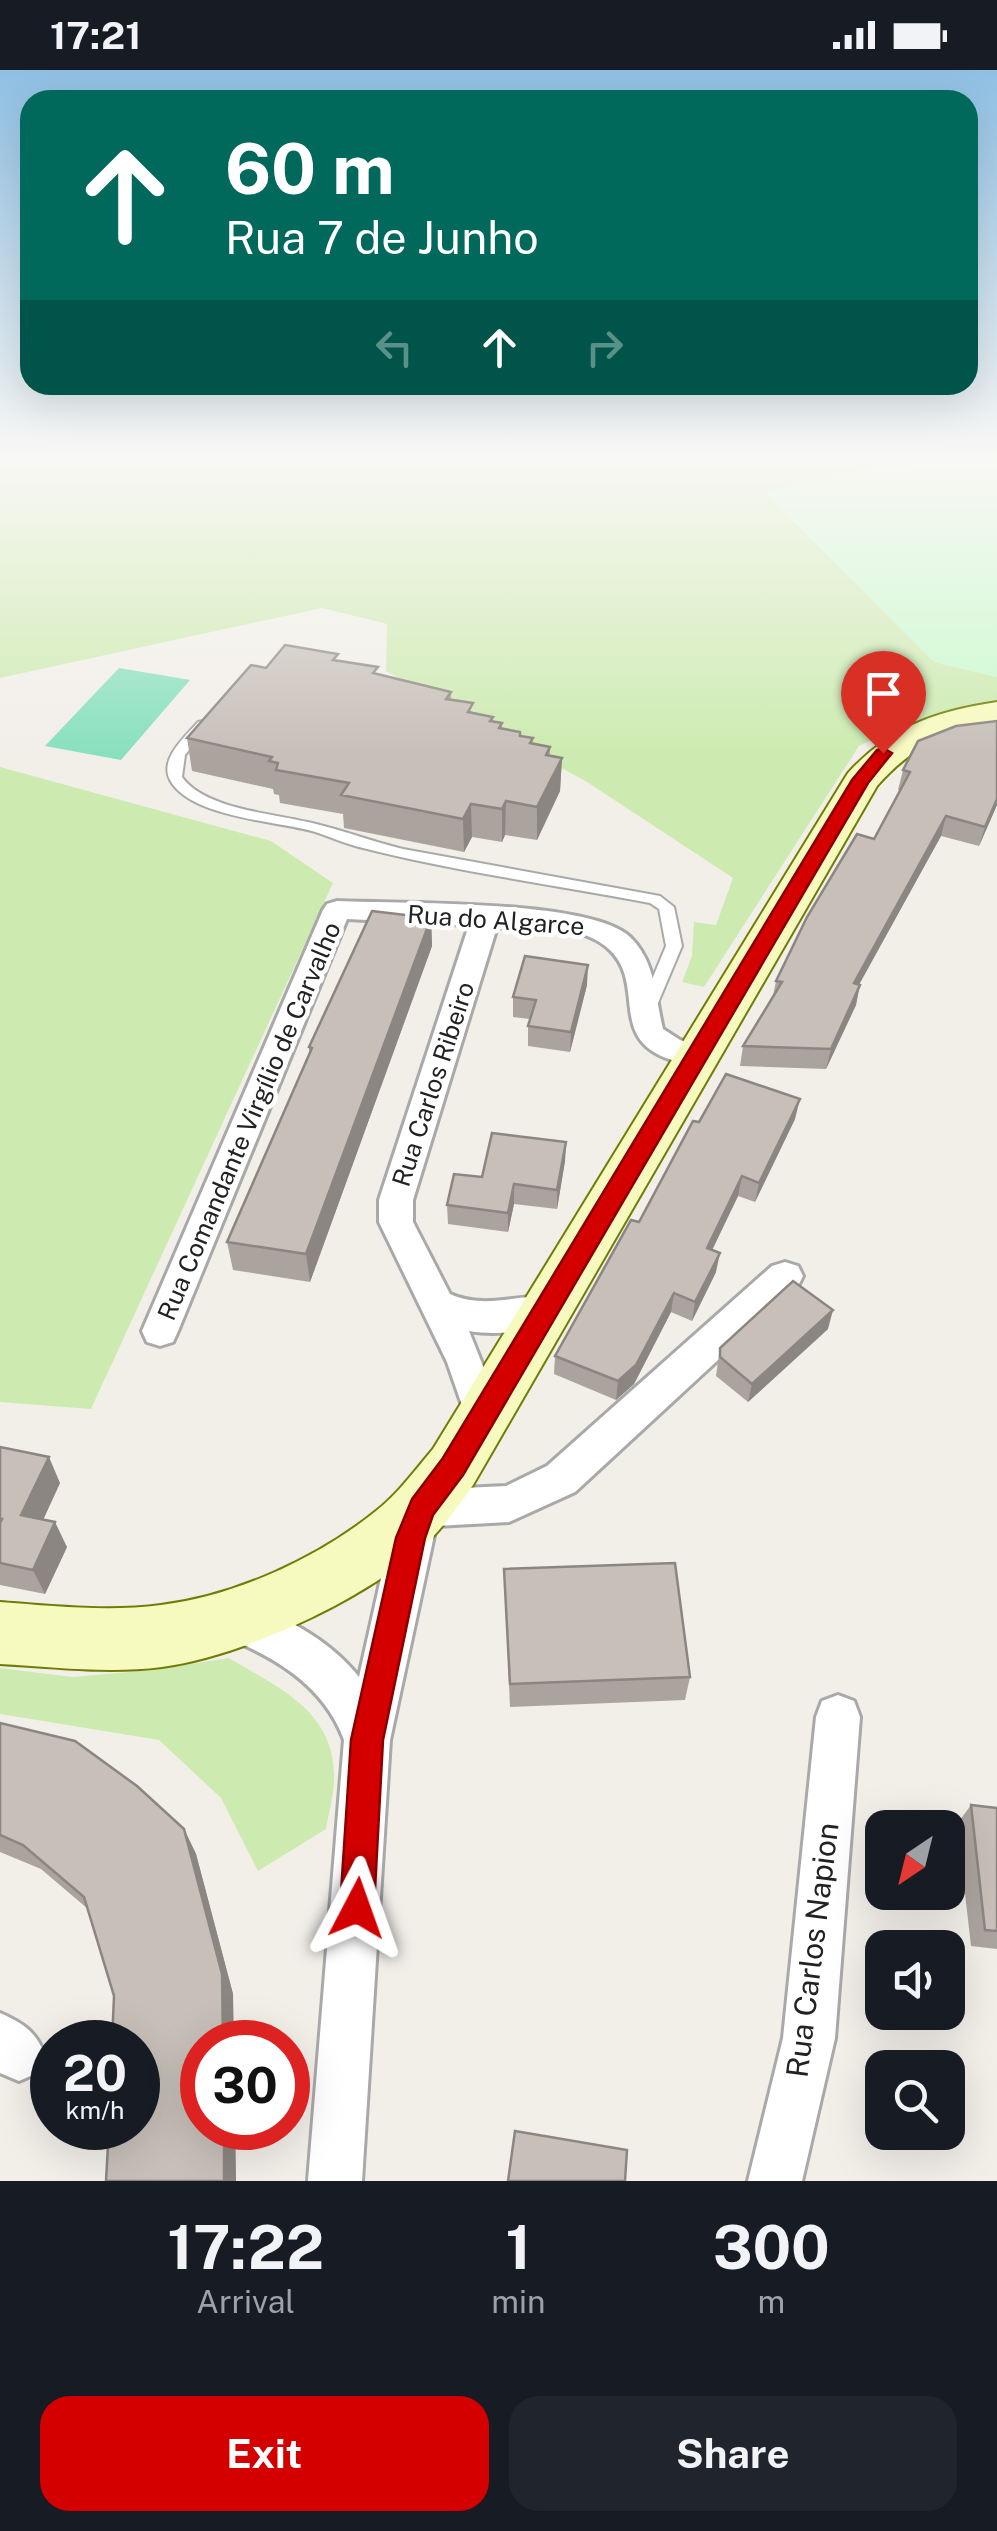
<!DOCTYPE html>
<html lang="en">
<head>
<meta charset="utf-8">
<style>
  body { margin:0; font-family:"Public Sans",sans-serif; background:#20242c; color:#f1f3f6; height:100vh; display:flex; flex-direction:column; font-size:38px; white-space:nowrap }
  * { box-sizing:border-box; margin:0 }
  p { font-size:32px; color:#9ea1a6 }
  .icon { flex:none; width:55px; height:55px; fill:none; stroke:currentColor; stroke-width:2; stroke-linecap:round; stroke-linejoin:round }
  .map { position:relative; height:2111px; overflow:hidden }
  .panel { display:flex; flex-direction:column; background:#171b24; flex:1 }
  .panel>* { flex:none }
  .top-card { position:absolute; left:20px; top:20px; width:958px; height:305px; border-radius:30px; box-shadow:0 10px 40px #0002; background:#00695c; color:#fff; overflow:hidden }
  .needle { width:65px; rotate:215deg }
  .fabs { position:absolute; left:865px; top:1740px; display:grid; gap:20px }
  .fabs a { display:grid; place-items:center; width:100px; height:100px; border-radius:20px; background:#171b24; box-shadow:0 10px 40px #0002; font-size:50px }
  .speed { position:absolute; left:30px; top:1950px; display:flex; gap:20px; font-size:50px; font-weight:700; text-align:center }
  .speed>* { display:grid; place-content:center; width:130px; height:130px; border-radius:50%; background:#171b24; box-shadow:0 10px 40px #0002; line-height:1 }
  .speed small { font-size:25px; font-weight:400 }
  .speed .limit { border:15px solid #d22; background:#fff; color:#111 }
  .pin { position:absolute; display:grid; place-items:center; width:85px; height:85px; color:#fff; margin:-102px -42px; border-radius:50% 50% 50% 0; rotate:-45deg; box-shadow:0 0 10px #0007 }
  .pin .icon { rotate:45deg }
  .me { position:absolute; width:110px; margin:-55px; rotate:4deg; stroke-linejoin:round; filter:drop-shadow(0 0 8px #0008) }
  .turn { display:flex; align-items:center; gap:35px; height:210px; padding:0 40px; font-size:45px }
  .turn .icon { width:130px; height:130px; stroke-width:2.5 }
  .turn b { display:block; font-size:70px; line-height:85px }
  .lanes { display:flex; align-items:center; height:95px; padding:0 40px; background:#0003; justify-content:center; gap:50px; direction:ltr }
  .lanes .off { opacity:.35 }
  .eta { display:flex; justify-content:space-evenly; align-items:center; height:170px; text-align:center }
  .eta b { font-size:60px; font-weight:700; line-height:70px }
  .primary-button { display:flex; gap:20px; margin-top:auto; padding:20px 40px }
  .primary-button a { flex:1; height:115px; border-radius:30px; background:#d40000; color:#fff; font-size:40px; font-weight:700; line-height:115px; text-align:center }
  .primary-button a+a { background:#20242c; color:#f1f3f6 }
  .status { display:flex; justify-content:space-between; align-items:center; height:70px; padding:0 50px; background:#171b24; direction:ltr }
  .status svg { height:28px; fill:currentColor }
  .map>svg:first-child { display:block }
</style>
</head>
<body>
<div class="status"><b>17:21</b><svg viewBox="0 0 49 12"><path d="M0 12V9h3v3zM5 12V6h3v6zM10 12V3h3v9zM15 12V0h3v12zM26 1h20v11H26zM47 4h2v5h-2z"/></svg></div>
<div class="map">
<svg width="997" height="2111" viewBox="0 0 997 2111">
  <rect width="100%" height="100%" fill="#f2efe9"/>
  <!-- grass -->
  <g fill="#cdebb0">
    <path d="M0,388H997L882,396L765,422L934,592L997,607V633C948,643 903,653 859,676L704,917L682,912L692,886L694,852L716,855L733,808L587,712L386,601L387,554L322,538L0,608Z"/>
    <polygon points="0,697 271,771 333,813 91,1339 0,1332"/>
    <path d="M229,1588C277,1617 333,1640 334,1704C335,1721 329,1741 326,1759L258,1801L221,1728L159,1670L0,1644V1598L73,1607L152,1600Z"/>
  </g>
  <!-- park -->
  <polygon fill="#c8facc" points="997,391 997,607 934,592 765,422 882,396"/>
  <!-- pitch -->
  <polygon fill="#88e0be" points="119,598 190,610 121,690 45,676"/>
  <g fill="none" stroke-linecap="round" stroke-linejoin="round">
    <!-- lane casing -->
    <g stroke="#a9a9a9" stroke-width="4">
      <path id="lane" d="M203,651L209,655L185,685L182,707C206,741 281,744 320,755C348,762 374,772 403,779L660,826L674,837L682,876L652,947L646,949L638,943L666,876L659,839L650,833C555,815 458,802 363,778C345,774 329,766 312,761C275,751 190,747 170,710C159,689 185,667 198,652Z"/>
    </g>
    <!-- street casing -->
    <g stroke="#a9a9a9" stroke-width="6">
      <g id="street">
        <path d="M337,831C398,834 590,829 630,867C656,892 655,927 663,959L680,970L707,978L712,986L707,994C693,998 683,993 669,989C608,968 646,915 610,880C582,853 533,858 497,857L413,1130V1152L450,1224C491,1242 525,1219 558,1230L563,1241L558,1252C529,1261 499,1266 469,1261L503,1346L498,1358L484,1363L470,1358L447,1292L379,1152V1130L469,855L347,849L178,1261L173,1272L160,1276L147,1272L142,1261L323,840L327,834Z"/>
        <path d="M785,1192L798,1196L803,1206L798,1216L575,1422L509,1452L436,1456L390,1670L362,2111H308L344,1670C323,1613 271,1585 218,1564L212,1549L218,1534L233,1528C282,1546 326,1566 359,1607L390,1468L408,1425L422,1420L506,1416L547,1396L772,1196Z"/>
        <polygon points="838,1625 854,1631 860,1647 835,1968 802,2111 748,2111 783,1968 816,1647 822,1631"/>
        <path d="M0,1943C23,1953 36,1962 45,1985L37,2003L19,2011L0,2003Z"/>
      </g>
    </g>
    <!-- secondary casing -->
    <g stroke="#707d05" stroke-width="4">
      <path id="secondary" d="M997,632V652C947,660 911,677 877,716L473,1415C457,1438 440,1462 419,1480C357,1533 242,1586 162,1597C109,1604 53,1597 0,1594V1532C53,1536 108,1542 161,1535C235,1526 318,1488 376,1441C398,1424 415,1400 433,1379L848,703C890,657 936,641 997,632Z"/>
    </g>
    <!-- lane -->
    <use href="#lane" fill="#fff" fill-rule="evenodd"/>
    <!-- street -->
    <use href="#street" fill="#fff" fill-rule="evenodd"/>
    <!-- secondary -->
    <use href="#secondary" fill="#f7fabf" fill-rule="evenodd"/>
  </g>
  <!-- wall -->
  <g fill="#aba49e">
    <polygon points="338,591 378,604 451,622 451,629 474,643 493,647 493,652 502,653 502,659 520,666 533,668 532,674 550,677 550,686 562,688 560,721 537,770 505,765 502,772 472,767 464,782 344,758 343,744 280,733 279,725 274,724 273,719 192,701 187,668 266,598"/>
    <polygon points="997,651 997,735 979,776 941,766 859,914 856,935 826,999 740,996 743,976 773,926 776,911 874,769 900,720 898,720 903,700"/>
    <polygon points="431,848 432,876 310,1212 233,1200 227,1172 309,983 309,977"/>
    <polygon points="587,915 570,982 528,976 528,956 530,949 513,947 513,927"/>
    <polygon points="795,1049 755,1132 738,1126 712,1180 716,1202 692,1251 671,1242 634,1314 616,1330 554,1304 555,1286 639,1152 699,1052"/>
    <polygon points="566,1072 565,1091 557,1139 514,1134 508,1162 448,1154 447,1135 482,1107"/>
    <polygon points="828,1259 748,1332 716,1306 720,1278"/>
    <polygon points="0,1377 60,1413 43,1449 67,1477 45,1524 0,1515"/>
    <polygon points="504,1499 690,1607 685,1630 510,1637"/>
    <polygon points="0,1653 184,1759 196,1784 233,1924 202,2058 235,2058 236,2111 106,2111 114,1926 88,1839 41,1799 0,1782"/>
    <polygon points="971,1735 997,1738 997,1879 971,1876 957,1754"/>
  </g>
  <!-- shaded-wall -->
  <g fill="#8b8681">
    <polygon points="562,688 560,721 537,770 537,737"/>
    <polygon points="997,729 997,735 979,776 985,757"/>
    <polygon points="506,731 505,765 502,772 502,739"/>
    <polygon points="471,734 472,767 464,782 463,749"/>
    <polygon points="946,746 941,766 849,933 854,913"/>
    <polygon points="431,848 432,876 310,1212 306,1184"/>
    <polygon points="588,895 587,915 570,982 571,962"/>
    <polygon points="860,915 856,935 826,999 831,979"/>
    <polygon points="800,1029 795,1049 755,1132 759,1113"/>
    <polygon points="566,1072 565,1091 557,1139 557,1120"/>
    <polygon points="742,1106 738,1126 704,1197 707,1178"/>
    <polygon points="514,1114 514,1134 508,1162 508,1143"/>
    <polygon points="720,1183 716,1202 692,1251 695,1232"/>
    <polygon points="674,1223 671,1242 634,1314 616,1330 618,1311"/>
    <polygon points="833,1240 828,1259 748,1332 752,1314"/>
    <polygon points="49,1387 60,1413 34,1470 21,1445"/>
    <polygon points="55,1452 67,1477 45,1524 33,1500"/>
    <polygon points="184,1759 196,1784 233,1924 234,1972 223,1972"/>
    <polygon points="224,2058 235,2058 236,2111 224,2111"/>
  </g>
  <!-- building -->
  <g fill="#c7bfb8" stroke="#8b8681" stroke-width="2.5">
    <polygon points="285,575 338,584 333,590 378,597 373,603 451,622 446,629 473,633 468,642 493,647 490,651 502,653 499,658 520,662 520,666 533,668 530,673 550,677 546,685 562,688 537,737 506,731 502,739 471,734 463,749 341,725 349,713 276,700 278,693 269,691 272,687 187,668 251,595 266,598"/>
    <polygon points="997,651 997,729 985,757 946,746 854,913 860,915 831,979 743,976 782,912 776,911 807,847 857,764 874,769 910,702 903,700 918,671 956,656"/>
    <polygon points="372,841 431,848 306,1184 227,1172 312,978 309,977"/>
    <polygon points="525,886 588,895 571,962 528,956 536,930 513,927"/>
    <polygon points="726,1004 800,1029 759,1113 742,1106 707,1178 720,1183 695,1232 674,1223 636,1295 618,1311 555,1286 631,1150 639,1152 693,1051 699,1052"/>
    <polygon points="492,1063 566,1072 557,1120 514,1114 508,1143 447,1135 454,1104 482,1107"/>
    <polygon points="793,1211 833,1240 752,1314 720,1287 720,1278"/>
    <polygon points="0,1377 49,1387 21,1445 55,1452 33,1500 0,1493 0,1453 2,1449 0,1449"/>
    <polygon points="675,1493 690,1607 510,1614 504,1499"/>
    <polygon points="0,1653 75,1671 137,1716 184,1759 222,1904 223,1972 202,1972 202,2058 224,2058 224,2111 106,2111 109,2058 138,2058 138,1972 112,1972 114,1926 84,1827 23,1775 0,1765"/>
    <polygon points="971,1735 997,1738 997,1861 985,1860"/>
    <polygon points="515,2061 627,2080 625,2111 508,2111"/>
  </g>
  <!-- sky -->
  <linearGradient id="sky" x2="0" y2="1"><stop stop-color="#8fc0e4"/><stop offset="0.57" stop-color="#f9f8f5"/><stop offset="1" stop-color="#f9f8f5" stop-opacity="0"/></linearGradient>
  <rect width="997" height="684" fill="url(#sky)"/>
  <!-- route -->
  <polygon fill="#d40000" stroke="#8a0000" stroke-width="2.5" points="883,678 892,683 868,713 463,1405 433,1445 425,1468 383,1670 374,1838 369,1850 357,1855 345,1850 340,1838 351,1670 396,1468 412,1429 443,1388 852,710 877,680"/>
  <g text-anchor="middle" stroke-width="9" stroke-linejoin="round" paint-order="stroke">
    <!-- street labels -->
    <g font-size="25" fill="#222" stroke="#fff">
      <text transform="translate(496 850) rotate(4)" y="9">Rua do Algarce</text>
      <text transform="translate(433 1014) rotate(-72)" y="9">Rua Carlos Ribeiro</text>
      <text transform="translate(249 1051) rotate(-67)" y="9">Rua Comandante Virgílio de Carvalho</text>
    </g>
    <!-- near-street labels -->
    <g font-size="30" fill="#222" stroke="#fff">
      <text transform="translate(813 1880) rotate(-83)" y="10">Rua Carlos Napion</text>
    </g>
  </g>
</svg>
<div class="fabs">
<a><svg class="needle" viewBox="-14 -14 28 28"><path d="M0-13l5 13h-10z" fill="#e53935"/><path d="M0 13l5-13h-10z" fill="#9ea1a6"/></svg></a>
<a><svg class="icon" aria-label="sound" viewBox="0 0 24 24"><path d="M4 9h4l5-4v14l-5-4H4zM17 9q2 3 0 6"/></svg></a>
<a><svg class="icon" aria-label="search" viewBox="0 0 24 24"><circle cx="10" cy="10" r="6"/><path d="M15 15l6 6"/></svg></a>
</div>
<div class="speed"><div>20<small>km/h</small></div><div class="limit">30</div></div>
<div class="pin" style="left:883px;top:683px;background:#d93025"><svg class="icon" aria-label="arrive" viewBox="0 0 24 24"><path d="M6 21V4h12l-3 4 3 4H6"/></svg></div>
<svg class="me" style="left:357px;top:1838px" viewBox="-20 -20 40 40"><path d="M0-17L14 15 0 8-14 15z" fill="#d40000" stroke="#fff" stroke-width="4"/></svg>
<div class="top-card">
<div class="turn"><svg class="icon" aria-label="ahead" viewBox="0 0 24 24"><path d="M12 20V5M6 11l6-6 6 6"/></svg><div><b>60 m</b>Rua 7 de Junho</div></div>
<div class="lanes"><svg class="icon off" aria-label="left" viewBox="0 0 24 24"><path d="M17 20v-9H6M10 6l-5 5 5 5"/></svg><svg class="icon" aria-label="ahead" viewBox="0 0 24 24"><path d="M12 20V5M6 11l6-6 6 6"/></svg><svg class="icon off" aria-label="right" viewBox="0 0 24 24"><path d="M7 20v-9h11M14 6l5 5-5 5"/></svg></div>
</div>
</div>
<section class="panel">
<div class="eta">
<div><b>17:22</b><p>Arrival</p></div>
<div><b>1</b><p>min</p></div>
<div><b>300</b><p>m</p></div>
</div>
<div class="primary-button"><a>Exit</a><a>Share</a></div>
</section>
</body>
</html>
